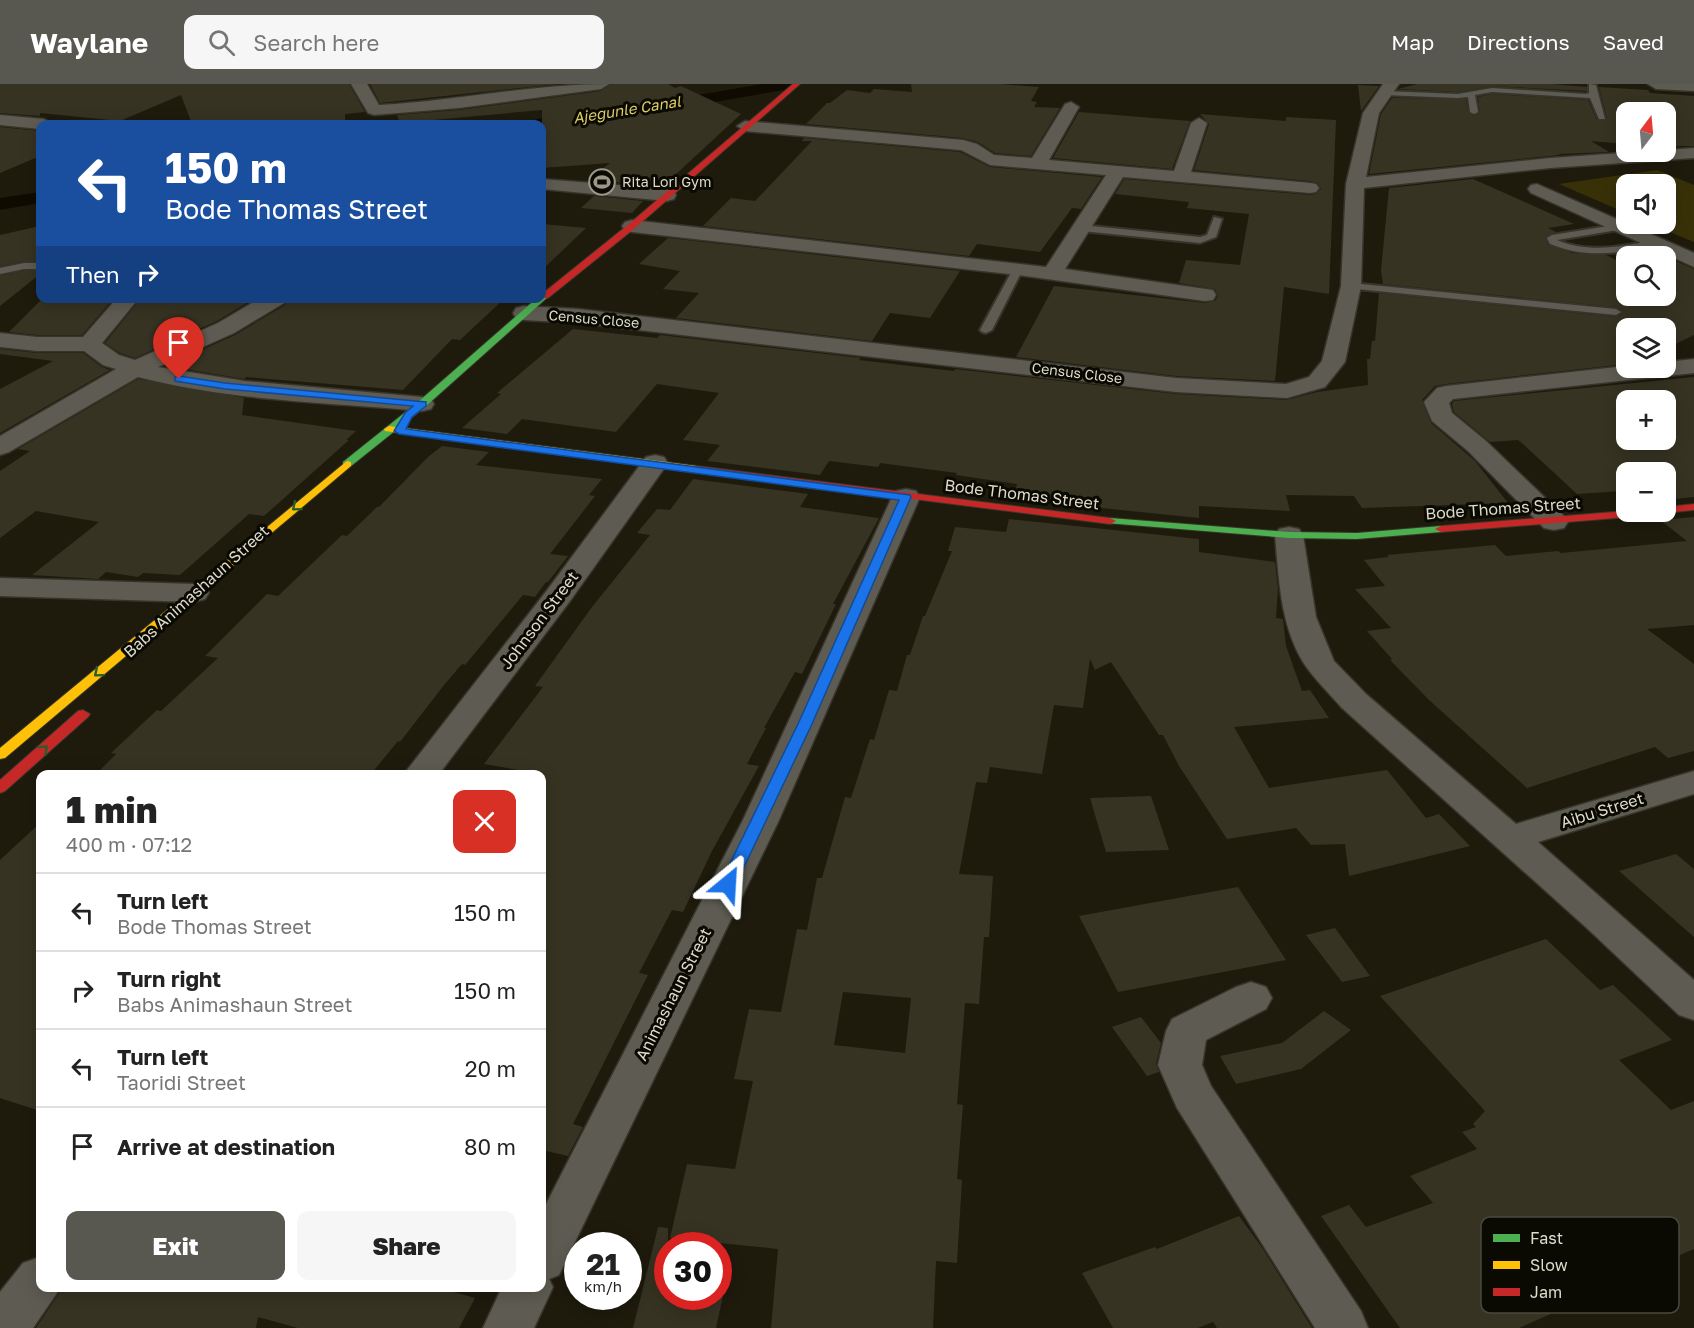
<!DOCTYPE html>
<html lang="en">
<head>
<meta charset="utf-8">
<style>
  body { margin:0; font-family:"Golos Text",sans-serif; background:#f6f6f6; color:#222; height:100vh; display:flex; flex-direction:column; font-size:22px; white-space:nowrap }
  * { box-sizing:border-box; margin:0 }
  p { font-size:20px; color:#767676 }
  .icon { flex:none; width:33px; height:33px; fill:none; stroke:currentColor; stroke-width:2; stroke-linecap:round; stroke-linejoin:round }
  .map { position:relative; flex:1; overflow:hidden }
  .drawer { position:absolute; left:36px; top:686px; width:510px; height:522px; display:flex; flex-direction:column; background:#fff; border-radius:12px; box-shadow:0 3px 15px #0003 }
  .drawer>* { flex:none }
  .banner { position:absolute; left:36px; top:36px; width:510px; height:183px; border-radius:12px; box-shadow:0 3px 15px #0003; background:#1a4fa0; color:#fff; overflow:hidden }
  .needle { width:39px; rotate:16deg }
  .controls { position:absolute; left:1616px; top:18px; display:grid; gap:12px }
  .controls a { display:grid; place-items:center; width:60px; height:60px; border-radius:12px; background:#fff; box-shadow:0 3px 15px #0003; font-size:30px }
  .speed { position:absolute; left:564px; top:1148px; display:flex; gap:12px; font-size:30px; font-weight:700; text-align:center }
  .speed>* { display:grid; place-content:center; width:78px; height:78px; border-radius:50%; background:#fff; box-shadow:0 3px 15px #0003; line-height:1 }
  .speed small { font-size:15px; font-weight:400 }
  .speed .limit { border:9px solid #d22; background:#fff; color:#111 }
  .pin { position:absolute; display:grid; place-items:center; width:51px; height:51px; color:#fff; margin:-62px -26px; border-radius:50% 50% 50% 0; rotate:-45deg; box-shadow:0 0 6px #0007 }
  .pin .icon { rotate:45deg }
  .me { position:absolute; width:66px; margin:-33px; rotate:27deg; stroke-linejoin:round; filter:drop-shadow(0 0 4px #0008) }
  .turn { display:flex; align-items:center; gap:21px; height:126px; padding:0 30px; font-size:27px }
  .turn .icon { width:78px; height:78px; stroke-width:2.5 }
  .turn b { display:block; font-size:42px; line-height:51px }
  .then { display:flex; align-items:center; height:57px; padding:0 30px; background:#0003; gap:12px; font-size:22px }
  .round { display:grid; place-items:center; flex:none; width:63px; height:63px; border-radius:12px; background:#f6f6f6 }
  .headline { display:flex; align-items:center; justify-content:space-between; height:102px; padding:0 30px }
  h1 { font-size:36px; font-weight:800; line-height:45px }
  .button { display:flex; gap:12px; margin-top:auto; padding:12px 30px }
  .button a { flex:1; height:69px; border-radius:12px; background:#585750; color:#fff; font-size:24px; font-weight:800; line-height:69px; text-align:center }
  .button a+a { background:#f6f6f6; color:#222 }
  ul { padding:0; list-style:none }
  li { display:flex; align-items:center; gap:18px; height:78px; padding:0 30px; border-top:2px solid #e0e0e0 }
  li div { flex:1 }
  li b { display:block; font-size:22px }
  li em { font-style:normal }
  header { display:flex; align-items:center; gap:36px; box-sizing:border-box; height:84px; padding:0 30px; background:#585750; color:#fff }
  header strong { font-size:28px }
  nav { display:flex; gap:33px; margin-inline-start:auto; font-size:21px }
  .search { width:420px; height:54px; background:#f6f6f6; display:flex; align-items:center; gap:15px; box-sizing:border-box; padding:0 21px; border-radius:12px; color:#767676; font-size:22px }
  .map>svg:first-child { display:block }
</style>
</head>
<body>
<header>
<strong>Waylane</strong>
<div class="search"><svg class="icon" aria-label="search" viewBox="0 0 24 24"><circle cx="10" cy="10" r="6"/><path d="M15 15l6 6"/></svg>Search here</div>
<nav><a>Map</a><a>Directions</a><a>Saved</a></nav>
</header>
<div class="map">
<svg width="1694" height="1244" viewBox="0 0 1694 1244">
  <rect width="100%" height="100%" fill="#1e1b0d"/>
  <!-- green -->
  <polygon fill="#383108" points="1657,86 1694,101 1694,158 1650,140 1665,140 1665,100 1626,100 1626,129 1559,100"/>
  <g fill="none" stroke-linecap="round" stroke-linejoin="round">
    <!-- canal -->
    <g fill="#0f0b01" fill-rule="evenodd">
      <polygon points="763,0 798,0 790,5 662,27 654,22 662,17"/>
      <polygon points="587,28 595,33 593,36 542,44 542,40 528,40 536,35"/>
      <polygon points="40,108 40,119 0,126 0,114"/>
    </g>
  </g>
  <!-- building -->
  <g fill="#363322" fill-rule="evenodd">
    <polygon points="0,0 349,0 365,28 345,30 345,36 328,38 329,40 264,40 263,36 221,40 192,40 181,11 120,37 40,29 40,32 0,29"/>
    <polygon points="370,0 558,0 380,19"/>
    <polygon points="611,0 668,0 675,4 681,2 741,30 674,92 669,92 659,102 588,96 610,79 542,84 542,26 400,39 397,31 459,26 601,7"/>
    <polygon points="911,0 999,0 1039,3 1031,17 1037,18 1034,23 1060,24 1031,72 995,69 978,58 963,54 806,40 827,19 830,19 847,6 870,9 874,5 912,8"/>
    <polygon points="1417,0 1551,0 1587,3 1587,7 1492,2 1458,8 1398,5"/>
    <polygon points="1358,1 1379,2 1361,27"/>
    <polygon points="1599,3 1648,6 1650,9 1694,12 1694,62 1665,62 1665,28 1626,28 1626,60 1591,57 1609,68 1558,70 1560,71 1369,90 1381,30 1392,14 1466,15 1468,28 1473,32 1480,29 1478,13 1492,10 1588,16 1597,36 1605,37 1607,34"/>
    <polygon points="1079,28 1190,37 1172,85 1053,74"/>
    <polygon points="1200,30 1286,37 1286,33 1336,36 1329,210 1284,203 1275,297 1176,292 1016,273 1054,202 1205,219 1215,217 1218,212 1215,205 1179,199 1186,176 1240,181 1249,130 1187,124 1189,118 1115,110 1124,95 1310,111 1316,110 1321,105 1318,99 1310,97 1194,86 1209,40"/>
    <polygon points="0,43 40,47 40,72 0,89"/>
    <polygon points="804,54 960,68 990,83 1102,93 1081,125 1072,124 1040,168 977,160 969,172 703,142 731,114 755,117 812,57 802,57"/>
    <polygon points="1473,95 1574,140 1548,144 1556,148 1545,153 1548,161 1572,169 1606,171 1626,181 1626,212 1665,212 1665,176 1671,175 1694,185 1694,251 1665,265 1665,244 1626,244 1626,280 1446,300 1435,302 1422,316 1431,339 1475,377 1508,419 1362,424 1354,412 1286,411 1290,427 1199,422 1199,434 1013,415 1017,400 956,391 957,389 880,379 878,383 829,377 820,391 707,377 720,361 683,356 719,309 657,300 616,348 522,335 507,350 462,344 501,310 497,309 573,245 657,254 660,251 861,274 859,276 945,286 954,287 955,285 1176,310 1287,316 1317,308 1368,301 1367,275 1370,275 1372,257 1375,257 1379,209 1616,233 1622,230 1622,226 1616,223 1383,200 1381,186 1389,104"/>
    <polygon points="594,112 643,117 632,129 581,124"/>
    <polygon points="542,140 586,144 542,186"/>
    <polygon points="40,142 40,177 24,177 0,182 0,151"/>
    <polygon points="668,154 960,187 930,234 890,229 872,257 676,234 699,209 663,205 680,187 639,180"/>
    <polygon points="24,187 40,187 40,190 0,222 0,192"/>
    <polygon points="43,214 114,214 82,251 37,251 9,248"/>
    <polygon points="141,214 255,214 217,237 135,274 120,269 105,259"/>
    <polygon points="288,214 505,214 460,256 452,255 403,306 246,293 245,295 166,282 235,251 285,221"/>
    <polygon points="0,265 37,269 83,269 102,283 110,286 0,349 0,305 53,277 0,270"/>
    <path d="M1694,293V413L1665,416V388H1626V410L1622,407L1577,410L1523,360L1518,356L1490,358L1454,328L1452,320L1454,317ZM1626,316H1665V356H1626Z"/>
    <polygon points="138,295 244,314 242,331 356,347 346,356 349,356 264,432 249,430 180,491 143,489 138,493 106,488 98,495 32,491 99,438 36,427 0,454 0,387 30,367 18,365"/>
    <polygon points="442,362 489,368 476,381 602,395 589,411 595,412 550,470 568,472 548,498 546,498 535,513 523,511 465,581 462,580 444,601 400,658 398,657 371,690 96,690 116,670 111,669 157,626 161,627 218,574 205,572 267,510 278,512 342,451 347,452 377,423 379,423 428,373"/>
    <polygon points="693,395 808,410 800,423 879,434 833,520 836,520 802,590 795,588 764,644 766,644 747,680 759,682 712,767 683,828 672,826 639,889 648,891 573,1040 583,1043 568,1072 542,1066 542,690 484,680 543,603 535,602 592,523 650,451 637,449 657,425 670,426"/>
    <polygon points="1694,433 1694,541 1647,545 1694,580 1694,667 1668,674 1655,663 1527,704 1429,616 1390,576 1392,575 1367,547 1391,544 1355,505 1385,502 1364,476 1389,473 1387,471 1495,461 1506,472 1558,467 1561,469 1687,457 1660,436"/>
    <path d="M1009,435L1199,455V468L1275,478L1278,505L1276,534L1283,535L1286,562L1302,607L1310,606L1329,634L1234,643L1269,704L1387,686L1426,734L1439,730L1470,762L1349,792L1345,760L1311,761L1296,744L1227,755L1179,682L1163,651H1159L1111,578L1095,586L1090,575L1083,624L1054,621L1042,690L990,683L987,699L976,698L959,790L993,792L989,853H984L979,920L965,919L957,1020L963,1021L957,1095L962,1096L957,1179L936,1177L933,1244H771L778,1165L670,1154L687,1080L735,1085L753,997L734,995L749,925L781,928L797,845L807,846L817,794H822L845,713L851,714L870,655L874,656L889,606L897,607L907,571H910L923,532H925L952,467H948L955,443L1006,448ZM843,908L911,914L905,969L834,961Z"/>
    <polygon points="1151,712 1169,766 1106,768 1090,714"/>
    <polygon points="40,739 40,1027 0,1014 0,776"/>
    <polygon points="1676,770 1694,785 1694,853 1619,787"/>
    <polygon points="1238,803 1286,876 1118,908 1079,832"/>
    <polygon points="1335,844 1370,892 1342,898 1306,851"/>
    <polygon points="1546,855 1600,906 1613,901 1672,956 1619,976 1671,1026 1694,1017 1694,1165 1661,1179 1680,1200 1622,1226 1605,1206 1519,1244 1400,1244 1321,1132 1349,1121 1366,1143 1433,1119 1410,1092 1477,1065 1462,1048 1476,1043 1473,1040 1485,1027 1380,912"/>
    <polygon points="1324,927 1351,946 1301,985 1236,1000 1220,972 1282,959"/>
    <polygon points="1141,933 1161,959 1156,980 1159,988 1147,992 1112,943"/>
    <polygon points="1239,1132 1263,1165 1312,1244 1217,1244 1213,1238 1198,1244 1113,1244 1082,1189 1155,1163 1157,1165"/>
    <polygon points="658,1143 668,1144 668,1212 723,1212 716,1244 633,1244"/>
    <polygon points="63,1203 436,1203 475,1214 459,1244 298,1244 258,1233 256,1244 36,1244"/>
  </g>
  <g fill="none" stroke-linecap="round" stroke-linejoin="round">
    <!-- lane casing -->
    <g stroke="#37352b" stroke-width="4">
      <g id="lane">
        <polygon points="1589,0 1596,1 1605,35 1599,35 1590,14 1492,8 1475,11 1478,28 1474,30 1470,28 1468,13 1458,14 1384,11 1380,9 1384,7 1458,10 1492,4 1586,10 1589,9"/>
        <polygon points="1214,133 1222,135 1216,153 1200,159 1082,147 1077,144 1082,141 1200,153 1207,151"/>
        <path d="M1621,140L1626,143L1624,145L1557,156C1590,170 1622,162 1656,156L1661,159C1655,163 1646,164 1638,165C1607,171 1580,172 1550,160L1547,154L1552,151Z"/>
        <polygon points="24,179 40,179 40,185 24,185 0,190 0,184"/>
        <polygon points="1018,182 1023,185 992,246 986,249 982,248 980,246 1013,185"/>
        <polygon points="1351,199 1616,225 1621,228 1616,231 1347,204 1346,202"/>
      </g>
    </g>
    <!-- street casing -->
    <g stroke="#37352b" stroke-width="3">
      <g id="street">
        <path d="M351,0H367L379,21C456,17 532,0 609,0L601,5L459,24L374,31L368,29Z"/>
        <polygon points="1383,0 1399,0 1379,29 1366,93 1550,74 1694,64 1694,74 1550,84 1364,104 1361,202 1345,278 1325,303 1287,314 1176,308 578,239 524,236 516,234 513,229 516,224 524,222 578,225 1176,294 1286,300 1309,293 1322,277 1341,202 1346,100 1363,29"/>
        <polygon points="1648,0 1694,0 1694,7 1656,5"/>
        <polygon points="1071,18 1079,23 1049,76 1174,87 1191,39 1199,34 1207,39 1191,88 1310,99 1316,100 1319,104 1316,108 1310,109 1123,93 1065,185 1213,206 1216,211 1213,216 1205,217 1018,191 632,148 625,146 622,142 625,138 632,136 1046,183 1106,91 990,81 961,66 745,47 737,42 745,37 963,56 977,60 994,71 1032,74 1065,20"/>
        <polygon points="0,31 44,35 52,40 40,40 40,45 0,41"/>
        <polygon points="542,95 667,105 674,107 676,111 674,115 667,117 542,105"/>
        <polygon points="1537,100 1694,169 1694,183 1531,109 1528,105 1531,101"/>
        <path d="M117,214H139L102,259L119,271L135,276L218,239L260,214H286L284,219L234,249L158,283L245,297L422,313L431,315L434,320L431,325L422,327C327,318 230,317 138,293L9,368L0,371V352L116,285L103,281L84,267H37L0,263V249L37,253H83Z"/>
        <polygon points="1694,275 1694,289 1453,315 1449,319 1452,329 1486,357 1564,432 1568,438 1564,444 1554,446 1544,444 1468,367 1432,337 1424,318 1437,304 1446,302 1626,282 1665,284 1665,278"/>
        <polygon points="655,371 664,373 668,379 570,517 439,690 404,690 548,505 646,373"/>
        <polygon points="906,405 916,407 920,413 779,736 559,1191 549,1195 553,1203 534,1244 483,1244 502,1203 542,1203 542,1128 743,736 892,413 896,407"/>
        <path d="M1289,443L1299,445L1303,451L1316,533L1334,577L1366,610L1516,740L1694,687V710L1538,758L1694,896V936L1679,931L1589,846L1342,624C1329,609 1314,595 1303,578C1280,540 1279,494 1275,451L1279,445Z"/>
        <polygon points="0,494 194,500 205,503 209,509 205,515 194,518 0,512"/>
        <polygon points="1251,898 1266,903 1272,914 1266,925 1206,956 1202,981 1211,1002 1361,1227 1368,1244 1315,1244 1177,1024 1158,981 1166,947 1172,935 1236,903"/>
        <polygon points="40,1173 40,1203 61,1203 33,1244 0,1244 0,1208 23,1179"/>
      </g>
    </g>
    <!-- fast casing -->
    <g stroke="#37352b" stroke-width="2">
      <g id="fast">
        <polygon points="542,210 549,212 426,322 351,382 343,382 343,378 418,318 537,214 542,214"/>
        <polygon points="1110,434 1289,448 1357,449 1441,442 1447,445 1441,448 1357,455 1289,454 1106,439 1104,437"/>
      </g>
    </g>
    <!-- slow casing -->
    <g stroke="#37352b" stroke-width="2">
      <g id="slow">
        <polygon points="389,342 697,382 702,385 697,388 385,347 384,345"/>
        <polygon points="347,377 351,378 351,382 5,674 0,675 0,664"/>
      </g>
    </g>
    <!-- jam casing -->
    <g stroke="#37352b" stroke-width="2">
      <g id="jam">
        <polygon points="793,0 800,0 635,144 548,214 542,214 542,210 629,140"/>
        <polygon points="697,382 1110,434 1116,437 1110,440 693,387 693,383"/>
        <polygon points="1694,420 1694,426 1665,429 1660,428 1665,428 1665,423"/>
        <polygon points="1626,427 1660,428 1654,431 1441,448 1435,445 1441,442"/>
        <polygon points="83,626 90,630 88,633 5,707 0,709 0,696 78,627"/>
      </g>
    </g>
    <!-- lane -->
    <use href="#lane" fill="#5e5c52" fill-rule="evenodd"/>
    <!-- street -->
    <use href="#street" fill="#5e5c52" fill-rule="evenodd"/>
    <!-- fast -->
    <use href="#fast" fill="#4caf50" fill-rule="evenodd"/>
    <!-- slow -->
    <use href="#slow" fill="#ffc107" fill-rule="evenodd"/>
    <!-- jam -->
    <use href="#jam" fill="#c62828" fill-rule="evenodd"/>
  </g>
  <!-- one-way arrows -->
  <defs><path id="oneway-chevron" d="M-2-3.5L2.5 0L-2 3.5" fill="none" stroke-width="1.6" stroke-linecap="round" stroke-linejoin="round" transform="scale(1.5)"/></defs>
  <g stroke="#2c5c29">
    <use href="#oneway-chevron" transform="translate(296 423) rotate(140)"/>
    <use href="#oneway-chevron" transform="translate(98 589) rotate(140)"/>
    <use href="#oneway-chevron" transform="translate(44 665) rotate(-42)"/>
  </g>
  <!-- route -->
  <polygon fill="#1a73e8" stroke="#114b97" stroke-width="1.5" points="179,292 225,299 426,318 426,322 412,333 406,345 910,411 911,413 812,640 734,804 723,804 720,800 798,640 899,416 399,350 394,347 405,329 413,322 225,305 175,297 175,293"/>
  <!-- icons -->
  <defs>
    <g id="stadium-ring" transform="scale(1.35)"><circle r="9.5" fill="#0b0a02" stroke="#9a9889" stroke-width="1.5"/><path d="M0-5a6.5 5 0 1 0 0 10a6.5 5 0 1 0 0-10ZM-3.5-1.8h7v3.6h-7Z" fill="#9a9889"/></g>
  </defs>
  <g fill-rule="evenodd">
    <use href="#stadium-ring" x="602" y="98"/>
  </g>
  <g text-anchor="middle" stroke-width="6" stroke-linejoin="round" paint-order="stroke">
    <!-- far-poi labels -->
    <g font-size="14" fill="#dddbcc" stroke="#0b0a02" text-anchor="start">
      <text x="622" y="103">Rita Lori Gym</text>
    </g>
    <!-- far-street labels -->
    <g font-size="14" fill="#dddbcc" stroke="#0b0a02">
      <text transform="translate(594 235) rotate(5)" y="5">Census Close</text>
      <text transform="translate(1077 289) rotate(7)" y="5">Census Close</text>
    </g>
    <!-- far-water labels -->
    <g font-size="15" font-style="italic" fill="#dccc67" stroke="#0b0a02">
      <text transform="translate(627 26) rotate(-9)" y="5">Ajegunle Canal</text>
    </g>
    <!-- street labels -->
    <g font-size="16" fill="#dddbcc" stroke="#0b0a02">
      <text transform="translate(1022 410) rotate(7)" y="6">Bode Thomas Street</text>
      <text transform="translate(1503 424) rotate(-4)" y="6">Bode Thomas Street</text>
      <text transform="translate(196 507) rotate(-42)" y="6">Babs Animashaun Street</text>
      <text transform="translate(539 536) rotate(-53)" y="6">Johnson Street</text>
      <text transform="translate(1602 726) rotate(-17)" y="6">Aibu Street</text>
      <text transform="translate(673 910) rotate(-63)" y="6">Animashaun Street</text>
    </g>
  </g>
  <!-- legend -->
  <rect x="1481" y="1133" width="198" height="96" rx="9" fill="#0b0a02" stroke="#4a493f" stroke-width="1.5"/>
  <rect x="1493" y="1150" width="27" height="8" fill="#4caf50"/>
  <rect x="1493" y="1177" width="27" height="8" fill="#ffc107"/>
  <rect x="1493" y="1204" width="27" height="8" fill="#c62828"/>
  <g font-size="16" fill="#dddbcc">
    <text x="1530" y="1160">Fast</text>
    <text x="1530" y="1187">Slow</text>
    <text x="1530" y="1214">Jam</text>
  </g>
</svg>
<div class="controls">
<a><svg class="needle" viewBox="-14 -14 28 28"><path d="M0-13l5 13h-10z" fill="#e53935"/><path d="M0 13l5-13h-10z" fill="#767676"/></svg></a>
<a><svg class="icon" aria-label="sound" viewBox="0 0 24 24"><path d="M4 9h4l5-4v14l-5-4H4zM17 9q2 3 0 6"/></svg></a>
<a><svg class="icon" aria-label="search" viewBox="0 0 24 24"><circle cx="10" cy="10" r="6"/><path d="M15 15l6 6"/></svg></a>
<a><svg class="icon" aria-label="layers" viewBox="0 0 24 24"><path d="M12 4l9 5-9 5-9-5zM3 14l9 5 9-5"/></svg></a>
<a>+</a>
<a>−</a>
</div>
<div class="speed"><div>21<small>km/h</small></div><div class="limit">30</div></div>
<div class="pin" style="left:179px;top:295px;background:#d93025"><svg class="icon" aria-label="arrive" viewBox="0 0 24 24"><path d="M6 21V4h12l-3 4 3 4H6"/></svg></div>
<svg class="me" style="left:728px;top:800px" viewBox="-20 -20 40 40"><path d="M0-17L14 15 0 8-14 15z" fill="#1a73e8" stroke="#fff" stroke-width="4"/></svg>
<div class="banner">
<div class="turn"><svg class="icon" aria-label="left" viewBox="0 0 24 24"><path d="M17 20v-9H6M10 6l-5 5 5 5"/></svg><div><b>150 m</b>Bode Thomas Street</div></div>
<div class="then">Then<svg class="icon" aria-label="right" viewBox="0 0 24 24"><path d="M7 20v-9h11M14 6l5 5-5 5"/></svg></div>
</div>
<section class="drawer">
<div class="headline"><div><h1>1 min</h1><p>400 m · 07:12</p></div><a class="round" style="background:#d93025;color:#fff"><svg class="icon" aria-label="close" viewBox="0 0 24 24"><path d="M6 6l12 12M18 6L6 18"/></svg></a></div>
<ul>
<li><svg class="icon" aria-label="left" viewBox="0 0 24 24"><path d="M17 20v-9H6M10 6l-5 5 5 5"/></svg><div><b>Turn left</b><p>Bode Thomas Street</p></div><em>150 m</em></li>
<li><svg class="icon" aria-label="right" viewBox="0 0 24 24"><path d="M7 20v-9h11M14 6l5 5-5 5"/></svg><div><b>Turn right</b><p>Babs Animashaun Street</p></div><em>150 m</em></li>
<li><svg class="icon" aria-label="left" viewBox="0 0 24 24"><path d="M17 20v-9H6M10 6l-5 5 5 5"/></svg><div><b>Turn left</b><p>Taoridi Street</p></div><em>20 m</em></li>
<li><svg class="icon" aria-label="arrive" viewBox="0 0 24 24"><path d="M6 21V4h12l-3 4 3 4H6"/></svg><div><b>Arrive at destination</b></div><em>80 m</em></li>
</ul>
<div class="button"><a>Exit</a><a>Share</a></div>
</section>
</div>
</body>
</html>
